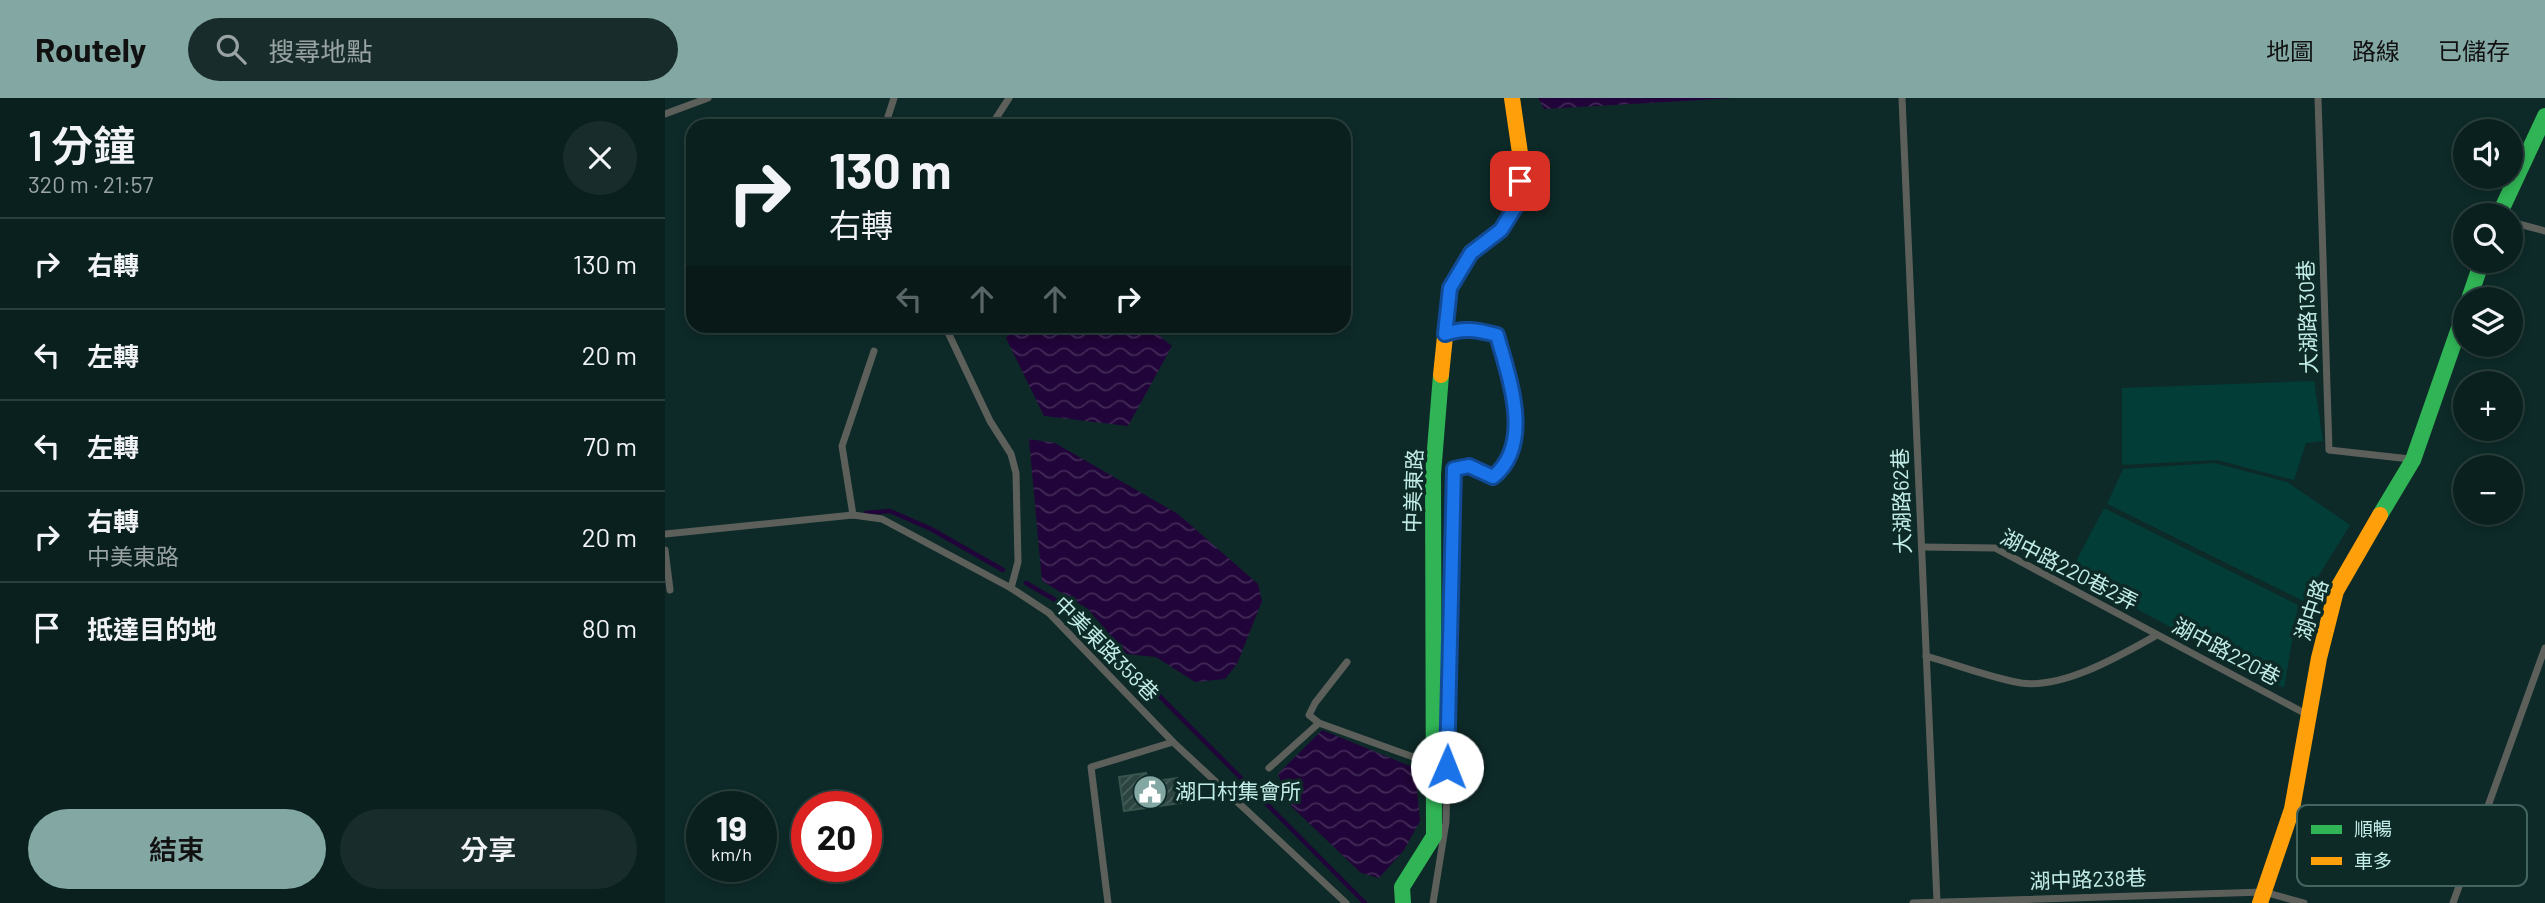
<!DOCTYPE html>
<html lang="zh-TW">
<head>
<meta charset="utf-8">
<style>
  body { margin:0; font-family:Barlow,"Noto Sans TC",sans-serif; background:#182d2b; color:#f1f3f6; height:100vh; display:flex; flex-direction:column; font-size:26px; white-space:nowrap }
  * { box-sizing:border-box; margin:0 }
  p { font-size:23px; color:#99a3a4 }
  .icon { flex:none; width:38px; height:38px; fill:none; stroke:currentColor; stroke-width:2; stroke-linecap:round; stroke-linejoin:round }
  .map { position:relative; flex:1; overflow:hidden }
  .panel { display:flex; flex-direction:column; background:#0a201e; width:665px }
  .panel>* { flex:none }
  .banner { position:absolute; left:21px; top:21px; width:665px; height:214px; border-radius:21px; box-shadow:0 4px 10px #0003,0 0 0 2px #2a3e3c; background:#0a201e; color:#f1f3f6; overflow:hidden }
  .buttons { position:absolute; left:1788px; top:21px; display:grid; gap:14px }
  .buttons a { display:grid; place-items:center; width:70px; height:70px; border-radius:50%; background:#0a201e; box-shadow:0 4px 10px #0003,0 0 0 2px #2a3e3c; font-size:35px }
  .speed { position:absolute; left:21px; top:693px; display:flex; gap:14px; font-size:35px; font-weight:700; text-align:center }
  .speed>* { display:grid; place-content:center; width:91px; height:91px; border-radius:50%; background:#0a201e; box-shadow:0 4px 10px #0003,0 0 0 2px #2a3e3c; line-height:1 }
  .speed small { font-size:18px; font-weight:400 }
  .speed .limit { border:10px solid #d22; background:#fff; color:#111 }
  .pin { position:absolute; display:grid; place-items:center; width:60px; height:60px; color:#fff; margin:-30px; border-radius:14px; box-shadow:0 4px 10px #0006 }
  .me { position:absolute; width:77px; margin:-38px; rotate:1deg; stroke-linejoin:round; filter:drop-shadow(0 0 5px #0008) }
  .turn { display:flex; align-items:center; gap:24px; height:147px; padding:0 28px; font-size:32px }
  .turn .icon { width:91px; height:91px; stroke-width:2.5 }
  .turn b { display:block; font-size:49px; line-height:60px }
  .lanes { display:flex; align-items:center; height:66px; padding:0 28px; background:#0003; justify-content:center; gap:35px; direction:ltr }
  .lanes .off { opacity:.35 }
  .round { display:grid; place-items:center; flex:none; width:74px; height:74px; border-radius:37px; background:#182d2b }
  .head { display:flex; align-items:center; justify-content:space-between; height:119px; padding:0 28px }
  h1 { font-size:42px; font-weight:600; line-height:52px }
  .cta { display:flex; gap:14px; margin-top:auto; padding:14px 28px }
  .cta a { flex:1; height:80px; border-radius:42px; background:#83a8a4; color:#111; font-size:28px; font-weight:600; line-height:80px; text-align:center }
  .cta a+a { background:#182d2b; color:#f1f3f6 }
  ul { padding:0; list-style:none }
  li { display:flex; align-items:center; gap:21px; height:91px; padding:0 28px; border-top:2px solid #2a3e3c }
  li div { flex:1 }
  li b { display:block; font-size:26px }
  li em { font-style:normal }
  header { display:flex; align-items:center; gap:42px; box-sizing:border-box; height:98px; padding:0 35px; background:#83a8a4; color:#111 }
  header strong { font-size:33px }
  nav { display:flex; gap:38px; margin-inline-start:auto; font-size:24px }
  .search { width:490px; height:63px; background:#182d2b; display:flex; align-items:center; gap:18px; box-sizing:border-box; padding:0 24px; border-radius:38px; color:#99a3a4; font-size:26px }
  main { display:flex; flex:1; min-height:0 }
  .map>svg:first-child { display:block }
</style>
</head>
<body>
<header>
<strong>Routely</strong>
<div class="search"><svg class="icon" aria-label="search" viewBox="0 0 24 24"><circle cx="10" cy="10" r="6"/><path d="M15 15l6 6"/></svg>搜尋地點</div>
<nav><a>地圖</a><a>路線</a><a>已儲存</a></nav>
</header>
<main>
<section class="panel">
<div class="head"><div><h1>1 分鐘</h1><p>320 m · 21:57</p></div><a class="round"><svg class="icon" aria-label="close" viewBox="0 0 24 24"><path d="M6 6l12 12M18 6L6 18"/></svg></a></div>
<ul>
<li><svg class="icon" aria-label="right" viewBox="0 0 24 24"><path d="M7 20v-9h11M14 6l5 5-5 5"/></svg><div><b>右轉</b></div><em>130 m</em></li>
<li><svg class="icon" aria-label="left" viewBox="0 0 24 24"><path d="M17 20v-9H6M10 6l-5 5 5 5"/></svg><div><b>左轉</b></div><em>20 m</em></li>
<li><svg class="icon" aria-label="left" viewBox="0 0 24 24"><path d="M17 20v-9H6M10 6l-5 5 5 5"/></svg><div><b>左轉</b></div><em>70 m</em></li>
<li><svg class="icon" aria-label="right" viewBox="0 0 24 24"><path d="M7 20v-9h11M14 6l5 5-5 5"/></svg><div><b>右轉</b><p>中美東路</p></div><em>20 m</em></li>
<li><svg class="icon" aria-label="arrive" viewBox="0 0 24 24"><path d="M6 21V4h12l-3 4 3 4H6"/></svg><div><b>抵達目的地</b></div><em>80 m</em></li>
</ul>
<div class="cta"><a>結束</a><a>分享</a></div>
</section>
<div class="map">
<svg width="1880" height="805" viewBox="0 0 1880 805">
  <defs>
    <pattern id="water-waves" width="16" height="10" patternUnits="userSpaceOnUse" patternTransform="scale(1.75)"><rect width="16" height="10" fill="#210439"/><path d="M0 5q4-4 8 0t8 0" fill="none" stroke="#402956"/></pattern>
    <pattern id="building-hatch" width="6" height="6" patternUnits="userSpaceOnUse" patternTransform="scale(1.75)"><rect width="6" height="6" fill="#2b4440"/><path d="M-1 1l2-2M0 6l6-6M5 7l2-2" fill="none" stroke="#485f5c"/></pattern>
  </defs>
  <rect width="100%" height="100%" fill="#0d2a28"/>
  <!-- built -->
  <g fill="#023d38">
    <polygon points="1649,283 1658,343 1641,345 1629,382 1552,362 1457,367 1457,290"/>
    <polygon points="1549,365 1622,384 1685,427 1638,503 1442,406 1458,371"/>
    <polygon points="1439,410 1633,507 1619,590 1405,475"/>
  </g>
  <!-- water -->
  <g fill="url(#water-waves)">
    <polygon points="873,0 1070,0 879,11"/>
    <polygon points="351,228 483,228 507,248 463,328 379,318 341,240"/>
    <polygon points="364,341 390,345 513,416 593,486 597,503 572,566 560,581 530,584 491,559 461,556 423,511 377,483"/>
    <polygon points="657,632 750,670 755,723 739,752 714,780 696,775 627,709 613,676"/>
  </g>
  <g fill="none" stroke-linecap="round" stroke-linejoin="round">
    <!-- stream -->
    <g stroke="#210439" stroke-width="4.5">
      <polyline points="201,415 225,413 266,431 338,472"/>
      <polyline points="361,485 411,514 700,805"/>
    </g>
  </g>
  <!-- building -->
  <polygon fill="url(#building-hatch)" stroke="#37544e" stroke-width="2" points="481,675 483,684 512,680 516,705 459,713 454,679"/>
  <g fill="none" stroke-linecap="round" stroke-linejoin="round">
    <!-- lane -->
    <g stroke="#5d605a" stroke-width="7">
      <polyline points="1237,0 1272,804"/>
      <polyline points="1653,0 1664,352 1745,361"/>
      <polyline points="0,16 43,0"/>
      <polyline points="220,28 229,0"/>
      <polyline points="326,28 344,0"/>
      <polyline points="1846,124 1880,133"/>
      <polyline points="280,228 325,323 346,356 351,375 353,464 346,490"/>
      <polyline points="188,417 177,348 209,253"/>
      <polyline points="0,436 188,417 217,421 346,490 384,515 508,644 681,805"/>
      <polyline points="1257,449 1330,450 1641,616"/>
      <polyline points="0,452 5,492"/>
      <path d="M1261,558C1290,566 1326,580 1356,585C1399,591 1456,557 1492,537"/>
      <polyline points="654,625 644,617 650,605 682,564"/>
      <polyline points="604,670 654,625 765,665"/>
      <polyline points="443,805 426,669 508,644"/>
      <path d="M768,805L781,724L789,371L804,368L828,379C869,346 844,280 832,237C816,233 800,228 784,235"/>
      <polyline points="1248,805 1599,794 1639,805"/>
      <polyline points="1788,805 1880,550"/>
    </g>
    <!-- fast -->
    <g stroke="#30b455" stroke-width="16">
      <polyline points="1834,117 1880,18"/>
      <polyline points="1804,201 1817,163"/>
      <polyline points="1715,417 1748,362 1801,210"/>
      <polyline points="738,805 737,789 769,738 768,376 776,277"/>
    </g>
    <!-- slow -->
    <g stroke="#ff9f0a" stroke-width="16">
      <polyline points="776,277 785,190 806,154 836,132 854,103 856,62 847,0"/>
      <polyline points="1595,805 1627,711 1654,560 1671,493 1715,417"/>
    </g>
  </g>
  <g fill="none" stroke-linecap="round" stroke-linejoin="round">
    <!-- route casing -->
    <g stroke="#114b97" stroke-width="18">
      <path id="route" d="M782,669L789,371L804,368L828,379C869,346 844,280 832,237C813,232 798,229 780,236L785,190L806,155L836,132L854,103L855,83"/>
    </g>
    <!-- route -->
    <use href="#route" stroke="#1a73e8" stroke-width="12"/>
  </g>
  <!-- icons -->
  <defs>
    <g id="civic-disc" transform="scale(1.75)"><circle r="9.5" fill="#83a8a4" stroke="#0d2a27"/><path d="M-.6-6.5H3V-4.5H.6V-3L4-1V1h2V6H-6V1h2V-1L-.6-3ZM-1.2 2.5V6h2.4V2.5Z" fill="#fff"/></g>
  </defs>
  <g fill-rule="evenodd">
    <use href="#civic-disc" x="485" y="694"/>
  </g>
  <g text-anchor="middle" stroke-width="7" stroke-linejoin="round" paint-order="stroke">
    <!-- street labels -->
    <g font-size="21" fill="#c2ece7" stroke="#0d2a27">
      <text transform="translate(1643 219) rotate(-92)" y="7">大湖路130巷</text>
      <text transform="translate(749 393) rotate(-88)" y="7">中美東路</text>
      <text transform="translate(1237 403) rotate(-92)" y="7">大湖路62巷</text>
      <text transform="translate(1404 472) rotate(27)" y="7">湖中路220巷2弄</text>
      <text transform="translate(1647 512) rotate(-72)" y="7">湖中路</text>
      <text transform="translate(441 551) rotate(45)" y="7">中美東路358巷</text>
      <text transform="translate(1561 554) rotate(28)" y="7">湖中路220巷</text>
      <text transform="translate(1423 782) rotate(-2)" y="7">湖中路238巷</text>
    </g>
    <!-- poi labels -->
    <g font-size="21" fill="#c2ece7" stroke="#0d2a27" text-anchor="start">
      <text x="510" y="701">湖口村集會所</text>
    </g>
  </g>
  <!-- legend -->
  <rect x="1632" y="707" width="230" height="81" rx="10" fill="#0d2a27" stroke="#436461" stroke-width="2"/>
  <rect x="1646" y="727" width="31" height="9" fill="#30b455"/>
  <rect x="1646" y="759" width="31" height="8" fill="#ff9f0a"/>
  <g font-size="19" fill="#c2ece7">
    <text x="1689" y="738">順暢</text>
    <text x="1689" y="770">車多</text>
  </g>
</svg>
<div class="buttons">
<a><svg class="icon" aria-label="sound" viewBox="0 0 24 24"><path d="M4 9h4l5-4v14l-5-4H4zM17 9q2 3 0 6"/></svg></a>
<a><svg class="icon" aria-label="search" viewBox="0 0 24 24"><circle cx="10" cy="10" r="6"/><path d="M15 15l6 6"/></svg></a>
<a><svg class="icon" aria-label="layers" viewBox="0 0 24 24"><path d="M12 4l9 5-9 5-9-5zM3 14l9 5 9-5"/></svg></a>
<a>+</a>
<a>−</a>
</div>
<div class="speed"><div>19<small>km/h</small></div><div class="limit">20</div></div>
<div class="pin" style="left:855px;top:83px;background:#d93025"><svg class="icon" aria-label="arrive" viewBox="0 0 24 24"><path d="M6 21V4h12l-3 4 3 4H6"/></svg></div>
<svg class="me" style="left:782px;top:669px" viewBox="-20 -20 40 40"><circle r="19" fill="#fff"/><path d="M0-13L10 11 0 6-10 11z" fill="#1a73e8"/></svg>
<div class="banner">
<div class="turn"><svg class="icon" aria-label="right" viewBox="0 0 24 24"><path d="M7 20v-9h11M14 6l5 5-5 5"/></svg><div><b>130 m</b>右轉</div></div>
<div class="lanes"><svg class="icon off" aria-label="left" viewBox="0 0 24 24"><path d="M17 20v-9H6M10 6l-5 5 5 5"/></svg><svg class="icon off" aria-label="ahead" viewBox="0 0 24 24"><path d="M12 20V5M6 11l6-6 6 6"/></svg><svg class="icon off" aria-label="ahead" viewBox="0 0 24 24"><path d="M12 20V5M6 11l6-6 6 6"/></svg><svg class="icon" aria-label="right" viewBox="0 0 24 24"><path d="M7 20v-9h11M14 6l5 5-5 5"/></svg></div>
</div>
</div>
</main>
</body>
</html>
